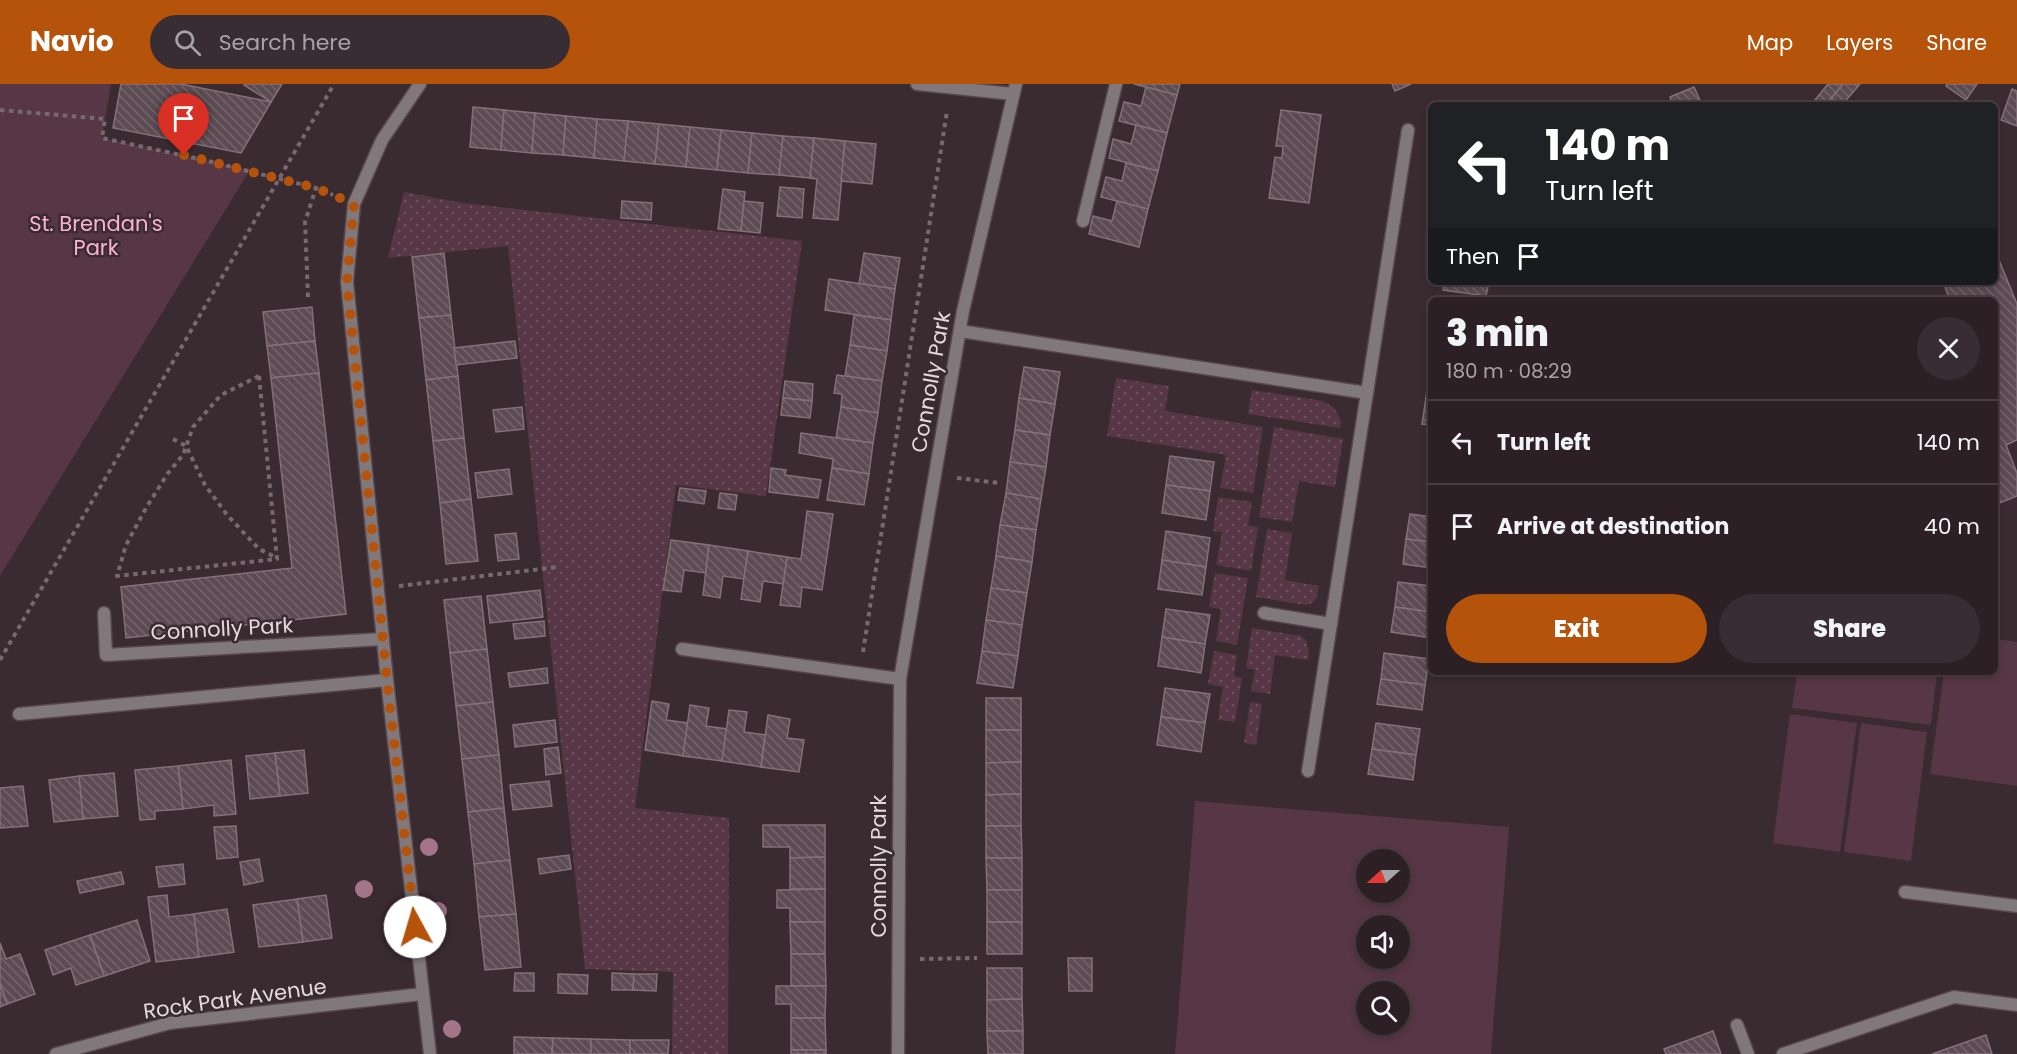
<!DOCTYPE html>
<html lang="en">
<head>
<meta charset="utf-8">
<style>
  body { margin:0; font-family:Poppins,sans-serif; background:#382d32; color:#f1f3f6; height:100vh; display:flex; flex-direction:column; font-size:22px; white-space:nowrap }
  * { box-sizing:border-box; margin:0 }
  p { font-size:20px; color:#a6a3a7 }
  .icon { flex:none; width:33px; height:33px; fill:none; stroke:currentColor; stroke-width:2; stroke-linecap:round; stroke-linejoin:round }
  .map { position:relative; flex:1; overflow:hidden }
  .details { position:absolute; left:1428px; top:213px; width:570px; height:378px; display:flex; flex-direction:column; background:#2c2025; border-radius:9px; box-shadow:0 3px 9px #0003,0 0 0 2px #483e42 }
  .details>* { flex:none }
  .hud { position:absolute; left:1428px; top:18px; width:570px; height:183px; border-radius:9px; box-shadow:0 3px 9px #0003,0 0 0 2px #483e42; background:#202124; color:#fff; overflow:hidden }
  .needle { width:39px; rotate:249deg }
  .fabs { position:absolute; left:1356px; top:765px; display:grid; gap:12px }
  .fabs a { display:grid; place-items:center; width:54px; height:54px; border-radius:50%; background:#2c2025; box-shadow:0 3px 9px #0003,0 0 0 2px #483e42; font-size:30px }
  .pin { position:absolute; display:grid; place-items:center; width:51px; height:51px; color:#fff; margin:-62px -26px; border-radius:50% 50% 50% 0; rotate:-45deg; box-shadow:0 0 6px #0007 }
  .pin .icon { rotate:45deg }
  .me { position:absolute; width:66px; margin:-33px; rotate:354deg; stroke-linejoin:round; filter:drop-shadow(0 0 4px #0008) }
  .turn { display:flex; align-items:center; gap:21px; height:126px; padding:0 18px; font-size:27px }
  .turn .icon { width:78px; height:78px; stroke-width:2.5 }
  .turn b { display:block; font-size:42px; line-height:51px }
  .then { display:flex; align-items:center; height:57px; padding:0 18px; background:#0003; gap:12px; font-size:22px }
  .round { display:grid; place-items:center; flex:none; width:63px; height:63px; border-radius:32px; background:#382d32 }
  .overview { display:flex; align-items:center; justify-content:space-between; height:102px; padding:0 18px }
  h1 { font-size:36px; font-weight:800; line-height:45px }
  .cta { display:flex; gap:12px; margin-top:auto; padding:12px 18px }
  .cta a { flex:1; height:69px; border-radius:36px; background:#b45309; color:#fff; font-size:24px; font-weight:800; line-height:69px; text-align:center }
  .cta a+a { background:#382d32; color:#f1f3f6 }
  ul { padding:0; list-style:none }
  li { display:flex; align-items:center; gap:18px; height:84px; padding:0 18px; border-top:2px solid #483e42 }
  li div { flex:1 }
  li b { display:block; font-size:22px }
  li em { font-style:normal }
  header { display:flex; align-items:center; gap:36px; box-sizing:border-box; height:84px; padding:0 30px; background:#b45309; color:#fff }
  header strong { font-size:28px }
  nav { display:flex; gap:33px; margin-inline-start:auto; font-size:21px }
  .search { width:420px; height:54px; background:#382d32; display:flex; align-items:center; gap:15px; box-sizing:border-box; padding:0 21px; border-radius:33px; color:#a6a3a7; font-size:22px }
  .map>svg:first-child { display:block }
</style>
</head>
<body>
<header>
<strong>Navio</strong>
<div class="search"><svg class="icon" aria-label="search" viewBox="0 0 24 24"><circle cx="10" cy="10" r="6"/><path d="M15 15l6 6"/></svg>Search here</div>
<nav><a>Map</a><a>Layers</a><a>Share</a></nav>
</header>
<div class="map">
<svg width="2017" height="970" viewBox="0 0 2017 970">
  <defs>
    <pattern id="grass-dots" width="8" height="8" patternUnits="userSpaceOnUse" patternTransform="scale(1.5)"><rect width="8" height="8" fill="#573645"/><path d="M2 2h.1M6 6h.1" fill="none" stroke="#6f525f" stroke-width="1.8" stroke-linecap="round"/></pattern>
    <pattern id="building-back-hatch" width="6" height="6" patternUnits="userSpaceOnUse" patternTransform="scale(1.5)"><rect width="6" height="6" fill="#5c4b52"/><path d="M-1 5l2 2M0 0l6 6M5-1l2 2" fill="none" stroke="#73646a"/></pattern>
  </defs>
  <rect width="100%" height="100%" fill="#3a2b31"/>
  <!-- grass -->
  <g fill="url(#grass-dots)">
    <polygon points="404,108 463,119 802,157 766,412 676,401 635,724 729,734 728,970 672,970 673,888 585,885 508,162 388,174"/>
    <polygon points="1116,294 1169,302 1165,327 1263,343 1253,409 1220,404 1226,371 1107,352"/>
    <polygon points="1252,306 1323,317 1334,324 1341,337 1340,344 1248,330"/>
    <polygon points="1274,343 1343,355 1335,403 1299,397 1292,438 1259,433"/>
    <polygon points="1218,413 1252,418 1248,441 1258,443 1251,487 1216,481 1222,448 1213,447"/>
    <path d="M1267,445L1292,449L1285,496L1319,502C1317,512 1317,519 1306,521L1256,513Z"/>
    <polygon points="1215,489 1248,494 1237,561 1216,557 1221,525 1209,523"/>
    <polygon points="1252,544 1301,552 1306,556 1309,567 1308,576 1275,571 1270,610 1251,607 1255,586 1246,584"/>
    <polygon points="1214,567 1237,571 1234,592 1242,594 1235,638 1218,636 1223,603 1208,600"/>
    <polygon points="1250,618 1262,620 1256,661 1244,659"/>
  </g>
  <!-- park -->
  <g fill="#573645" fill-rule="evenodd">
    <polygon points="0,0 111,0 102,54 250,86 0,492"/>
    <polygon points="1995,555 2017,558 2017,702 1930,690 1944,588 1995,588"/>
    <polygon points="1797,588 1937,588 1931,641 1792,624"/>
    <polygon points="1790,630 1857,639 1840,768 1773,759"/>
    <polygon points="1861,639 1927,648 1911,777 1844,768"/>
    <path d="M1195,717L1509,743L1491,970H1175ZM1366,776H1400V808H1366ZM1366,842H1400V874H1366ZM1366,908H1400V940H1366Z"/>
  </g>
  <!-- building -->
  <g fill="url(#building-back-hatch)" stroke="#837078" stroke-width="1.5">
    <polygon points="121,0 181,0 271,18 241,69 113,44"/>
    <polygon points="245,0 282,0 271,18 244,1"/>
    <polygon points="1134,0 1180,0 1177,11"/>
    <polygon points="1392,0 1411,0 1395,7"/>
    <polygon points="1828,0 1843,0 1826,21 1821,21 1815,16"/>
    <polygon points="1843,0 1860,0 1842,21 1826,21"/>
    <polygon points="1947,0 1977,0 1966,16 1946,2"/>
    <polygon points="1146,3 1177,11 1167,49 1119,37 1124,18 1141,22"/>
    <polygon points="1694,3 1702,21 1673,21 1670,13"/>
    <polygon points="2012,5 2017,7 2017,42 2001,36"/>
    <polygon points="473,23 504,26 501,66 470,63"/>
    <polygon points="504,26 535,29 532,69 501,66"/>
    <polygon points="1281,26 1321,31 1309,119 1269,114 1275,73 1282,74 1283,62 1276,62"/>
    <polygon points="535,29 566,32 563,71 532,69"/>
    <polygon points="566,32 597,35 594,74 563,71"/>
    <polygon points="597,35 628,37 624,77 594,74"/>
    <polygon points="628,37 659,40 655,80 624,77"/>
    <polygon points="659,40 690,43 686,83 655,80"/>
    <polygon points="1136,41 1167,49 1158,87 1109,74 1113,55 1131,60"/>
    <polygon points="690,43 721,46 717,86 686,83"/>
    <polygon points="721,46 752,49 748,89 717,86"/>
    <polygon points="752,49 783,52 779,91 748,89"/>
    <polygon points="783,52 814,54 810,94 779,91"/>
    <polygon points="814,54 845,57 838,136 813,134 817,95 810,94"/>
    <polygon points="845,57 876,60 872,100 841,97"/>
    <polygon points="1126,79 1158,87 1148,125 1101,113 1106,93 1122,97"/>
    <polygon points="780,103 804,105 802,134 777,132"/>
    <polygon points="723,105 745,108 741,147 718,145"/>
    <polygon points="622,117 652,119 651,136 621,134"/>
    <polygon points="744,117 763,119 760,149 741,147"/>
    <polygon points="1117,117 1148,125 1139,163 1089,150 1093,132 1112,137"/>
    <polygon points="444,169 451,231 419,234 412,173"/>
    <polygon points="864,169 900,174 895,205 859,200"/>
    <polygon points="1999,176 2017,220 2017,356 2006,361 2017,389 2017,412 1995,421 1995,216 1950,216 1943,198 1995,198 1995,177"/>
    <polygon points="829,195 895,205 891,236 825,226"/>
    <polygon points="1444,198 1489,198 1486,212 1443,206"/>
    <polygon points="312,223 315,257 267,262 263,228"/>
    <polygon points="451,231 458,292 426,296 419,234"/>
    <polygon points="854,231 891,236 887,267 850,261"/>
    <polygon points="315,257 319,289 271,294 267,262"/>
    <polygon points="515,257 517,274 456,281 454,264"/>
    <polygon points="850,261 887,267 882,297 845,292"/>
    <polygon points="1024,283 1060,288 1055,320 1019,314"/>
    <polygon points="319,289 346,530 126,554 121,503 292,484 271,294"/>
    <polygon points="1429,289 1431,289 1431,315 1426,314"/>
    <polygon points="837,291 882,297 878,329 841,323 842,310 834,309"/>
    <polygon points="458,292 464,354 433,357 426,296"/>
    <polygon points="785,297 813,300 812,317 783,314"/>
    <polygon points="783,314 812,317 810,334 781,331"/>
    <polygon points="1019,314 1055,320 1050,351 1015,346"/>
    <polygon points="1426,314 1431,315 1431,341 1422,340"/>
    <polygon points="522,323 524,345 496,348 493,326"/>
    <polygon points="841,323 878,329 873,359 836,354"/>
    <polygon points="1015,346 1050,351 1046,383 1010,378"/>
    <polygon points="801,349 873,359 869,390 832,384 833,375 799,369"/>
    <polygon points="464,354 471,415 440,419 433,357"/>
    <polygon points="1170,372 1214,378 1210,407 1166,401"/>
    <polygon points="1010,378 1046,383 1041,415 1006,409"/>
    <polygon points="771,384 786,386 785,391 821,396 818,414 769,408"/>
    <polygon points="832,384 869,390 864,421 827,416"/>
    <polygon points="509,385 512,410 478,414 475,389"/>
    <polygon points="1166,401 1210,407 1206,436 1162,429"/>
    <polygon points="680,404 706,407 704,420 678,416"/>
    <polygon points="720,409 737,411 735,426 718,424"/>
    <polygon points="1006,409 1041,415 1036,446 1000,441"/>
    <polygon points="471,415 478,477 446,480 440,419"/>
    <polygon points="807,427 833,430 822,506 802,503 800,523 780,521 787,473 801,475"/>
    <polygon points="1410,430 1431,433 1431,458 1406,455"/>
    <polygon points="1000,441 1036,446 1032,478 996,472"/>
    <polygon points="1166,447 1210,454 1206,483 1162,476"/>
    <polygon points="516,449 519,475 498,477 495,451"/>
    <polygon points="1406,455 1431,458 1431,484 1403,480"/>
    <polygon points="671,456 709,461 706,489 684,486 681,508 663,506"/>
    <polygon points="709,461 748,467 744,495 723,492 720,514 703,511"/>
    <polygon points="748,467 787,473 783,500 763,497 760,518 741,515"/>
    <polygon points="996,472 1032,478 1027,509 991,504"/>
    <polygon points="1162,476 1206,483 1202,511 1158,505"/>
    <polygon points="1398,498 1431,502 1431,528 1395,523"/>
    <polygon points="991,504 1027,509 1022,541 986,536"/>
    <polygon points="540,506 543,533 490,539 487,512"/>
    <polygon points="481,512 487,565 450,569 444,516"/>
    <polygon points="1395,523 1431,528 1431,554 1391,548"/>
    <polygon points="1166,525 1210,531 1205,560 1162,553"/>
    <polygon points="986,536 1022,541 1018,572 982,567"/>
    <polygon points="544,537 545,552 515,555 513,540"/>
    <polygon points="1162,553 1205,560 1201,589 1158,582"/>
    <polygon points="487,565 493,618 456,622 450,569"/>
    <polygon points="982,567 1018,572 1013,604 977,599"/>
    <polygon points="1384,569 1429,575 1425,601 1381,595"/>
    <polygon points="547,584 548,599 510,603 508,589"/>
    <polygon points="1381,595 1425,601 1422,626 1377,620"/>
    <polygon points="1165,604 1210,610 1205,639 1161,633"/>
    <rect x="986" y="614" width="35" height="32"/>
    <polygon points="652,617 669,620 666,636 688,639 683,672 645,666"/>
    <polygon points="493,618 499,671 462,675 456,622"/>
    <polygon points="690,621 709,624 706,642 727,645 722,677 683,672"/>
    <polygon points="729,626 747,628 744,648 765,651 761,683 722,677"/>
    <polygon points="768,631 790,635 787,654 804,656 799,688 761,683"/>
    <polygon points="1161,633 1205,639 1201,668 1157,661"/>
    <polygon points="555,636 557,658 515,663 513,641"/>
    <polygon points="1376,639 1420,645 1416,671 1372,665"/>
    <polygon points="986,646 1021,646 1021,678 986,679"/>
    <polygon points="558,663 561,689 546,691 544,665"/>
    <polygon points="1372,665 1416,671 1413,696 1368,690"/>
    <polygon points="304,666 308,709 280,712 275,669"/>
    <polygon points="275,669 280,712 250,715 246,672"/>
    <polygon points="499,671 504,724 468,728 462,675"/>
    <polygon points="231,676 236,730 214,732 214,721 183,725 178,682"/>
    <polygon points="1021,678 1021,710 986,711 986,679"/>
    <polygon points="178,682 183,725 155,727 155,735 140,736 135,686"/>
    <polygon points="114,689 118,732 83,735 79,692"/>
    <polygon points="79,692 83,735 54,738 49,696"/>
    <polygon points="549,697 552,722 513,726 510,701"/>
    <polygon points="23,702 28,742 0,744 0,704"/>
    <polygon points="1021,710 1021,742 986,742 986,711"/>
    <polygon points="504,724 510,776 474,780 468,728"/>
    <polygon points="763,741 825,741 825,773 790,774 790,763 763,763"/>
    <polygon points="236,742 238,773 217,775 214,743"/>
    <polygon points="986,742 1021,742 1022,774 986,774"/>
    <polygon points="569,771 571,785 540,790 538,775"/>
    <polygon points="825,773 825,805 790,805 790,774"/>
    <polygon points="986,774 1022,774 1022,806 987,806"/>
    <polygon points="259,775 263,797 244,801 240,778"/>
    <polygon points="510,776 516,830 479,833 474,780"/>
    <polygon points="183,780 185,800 159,803 156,783"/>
    <polygon points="121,788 124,800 80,809 77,797"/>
    <polygon points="825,805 825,838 790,838 790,824 777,824 777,806"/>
    <rect x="987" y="806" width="35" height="32"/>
    <polygon points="167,811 169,833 194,830 199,873 156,878 148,813"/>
    <polygon points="326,811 332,854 303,858 297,815"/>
    <polygon points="297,815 303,858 259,863 253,821"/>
    <polygon points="227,825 234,868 199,873 194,830"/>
    <polygon points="516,830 521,883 485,886 479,833"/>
    <polygon points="137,836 150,877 104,892 90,851"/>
    <polygon points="790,838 825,838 825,870 791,870"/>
    <rect x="987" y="838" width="35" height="32"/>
    <polygon points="90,851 104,892 76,901 71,884 53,891 45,866"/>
    <polygon points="0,859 6,875 20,870 35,910 7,920 0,899"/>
    <polygon points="791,870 825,870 826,902 791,902"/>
    <polygon points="1068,874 1092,874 1092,907 1069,907"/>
    <polygon points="987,884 1022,884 1022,915 987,916"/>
    <polygon points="515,889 534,889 534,907 514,907"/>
    <polygon points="612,889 634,890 633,906 612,906"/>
    <polygon points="558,890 588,891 587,910 558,909"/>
    <polygon points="634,890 657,890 656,907 633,906"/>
    <polygon points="0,899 7,920 0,923"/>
    <polygon points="776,902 826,902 825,934 791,934 791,920 776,920"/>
    <polygon points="1022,915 1023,947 987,947 987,916"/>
    <polygon points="791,934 825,934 826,966 791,966"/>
    <polygon points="987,947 1023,947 1023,970 988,970"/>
    <polygon points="1713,947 1721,970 1666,970 1664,965"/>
    <polygon points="1986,951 1992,970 1932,970"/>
    <polygon points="514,953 553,954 552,970 514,970"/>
    <polygon points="553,954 591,955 591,970 552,970"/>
    <polygon points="591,955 630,956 630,970 591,970"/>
    <polygon points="630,956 669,956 668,970 630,970"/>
    <rect x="791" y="966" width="35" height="4"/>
  </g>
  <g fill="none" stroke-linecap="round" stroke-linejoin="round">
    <!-- lane casing -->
    <g stroke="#55474d" stroke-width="15">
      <g id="lane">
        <polyline points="1264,529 1331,540"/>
        <polyline points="1905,808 2017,822"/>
        <polyline points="1737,941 1748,970"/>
        <polyline points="1783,970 1954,913 2017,921"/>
      </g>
    </g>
    <!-- street casing -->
    <g stroke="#55474d" stroke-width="15">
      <g id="street">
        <polyline points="420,0 382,56 354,120 347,198 387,596 430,970"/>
        <polyline points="917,0 1013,10"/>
        <polyline points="1083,137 1116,0"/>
        <polyline points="960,247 1367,309"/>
        <polyline points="104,529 106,571 383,555"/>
        <polyline points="682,565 900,595"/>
        <polyline points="19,630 387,596"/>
        <polyline points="1308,687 1408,46"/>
        <polyline points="56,970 170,939 422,910"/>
        <polyline points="898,970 900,595 963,227 1016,0"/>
      </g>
    </g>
    <!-- path -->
    <g stroke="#77696f" stroke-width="4" stroke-dasharray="4.5 4.5" stroke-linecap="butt">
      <polyline points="0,26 105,35 102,54 204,76 316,104 333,111"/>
      <polyline points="308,213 305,138 316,104"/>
      <polygon points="259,292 277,475 117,492 126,461 146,424 168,389 183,371 193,343 221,311"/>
      <polyline points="173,355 186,362 205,401 228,432 259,465 277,474"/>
      <polyline points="957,394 999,399"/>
      <polyline points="399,502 558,483"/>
      <polyline points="863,568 947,27"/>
      <polyline points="0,576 334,0"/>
      <polyline points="920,875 977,874"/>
    </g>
    <!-- lane -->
    <use href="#lane" stroke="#81787c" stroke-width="12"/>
    <!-- street -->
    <use href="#street" stroke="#81787c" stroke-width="12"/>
  </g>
  <!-- trees -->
  <g fill="#a4758a">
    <circle cx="429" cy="763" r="9"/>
    <circle cx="364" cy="805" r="9"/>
    <circle cx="438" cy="827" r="9"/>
    <circle cx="452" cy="945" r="9"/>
  </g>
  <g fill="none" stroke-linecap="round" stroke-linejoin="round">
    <!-- route -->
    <polyline stroke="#b45309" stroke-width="10" stroke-dasharray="0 18" points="184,71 316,104 354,120 347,198 387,596 415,843"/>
  </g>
  <g text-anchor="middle" stroke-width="5" stroke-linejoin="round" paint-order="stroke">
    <!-- park labels -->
    <g font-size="21" fill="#fbb2d2" stroke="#3a2b31">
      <text x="96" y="147">St. Brendan's<tspan x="96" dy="24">Park</tspan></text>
    </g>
    <!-- street labels -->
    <g font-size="21" fill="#e4dade" stroke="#3a2b31">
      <text transform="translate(931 298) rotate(-80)" y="7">Connolly Park</text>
      <text transform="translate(222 545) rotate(-3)" y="7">Connolly Park</text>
      <text transform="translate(879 782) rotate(-90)" y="7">Connolly Park</text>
      <text transform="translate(235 915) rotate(-8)" y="7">Rock Park Avenue</text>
    </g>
  </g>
</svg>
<div class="fabs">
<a><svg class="needle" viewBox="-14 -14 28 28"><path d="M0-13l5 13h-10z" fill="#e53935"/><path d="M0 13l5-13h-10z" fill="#a6a3a7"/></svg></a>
<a><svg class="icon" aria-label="sound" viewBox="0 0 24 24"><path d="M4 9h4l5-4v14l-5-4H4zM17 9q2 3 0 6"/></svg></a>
<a><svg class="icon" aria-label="search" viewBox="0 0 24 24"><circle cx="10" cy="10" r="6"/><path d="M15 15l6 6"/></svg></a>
</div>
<div class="pin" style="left:184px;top:71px;background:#d93025"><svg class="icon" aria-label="arrive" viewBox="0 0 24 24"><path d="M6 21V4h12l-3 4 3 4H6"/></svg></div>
<svg class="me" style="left:415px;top:843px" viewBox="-20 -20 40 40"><circle r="19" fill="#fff"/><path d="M0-13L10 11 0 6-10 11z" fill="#b45309"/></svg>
<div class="hud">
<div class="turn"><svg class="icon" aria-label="left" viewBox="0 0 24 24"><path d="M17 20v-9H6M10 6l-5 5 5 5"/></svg><div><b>140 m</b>Turn left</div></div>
<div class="then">Then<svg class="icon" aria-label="arrive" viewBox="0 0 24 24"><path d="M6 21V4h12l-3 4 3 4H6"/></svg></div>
</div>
<section class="details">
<div class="overview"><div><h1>3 min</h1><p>180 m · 08:29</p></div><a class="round"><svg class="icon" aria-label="close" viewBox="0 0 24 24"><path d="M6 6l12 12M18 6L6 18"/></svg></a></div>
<ul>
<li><svg class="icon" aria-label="left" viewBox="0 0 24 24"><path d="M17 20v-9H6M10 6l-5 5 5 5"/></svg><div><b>Turn left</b></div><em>140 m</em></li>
<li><svg class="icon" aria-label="arrive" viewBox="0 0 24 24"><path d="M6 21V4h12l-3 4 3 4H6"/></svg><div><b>Arrive at destination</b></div><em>40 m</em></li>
</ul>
<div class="cta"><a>Exit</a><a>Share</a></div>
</section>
</div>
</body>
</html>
